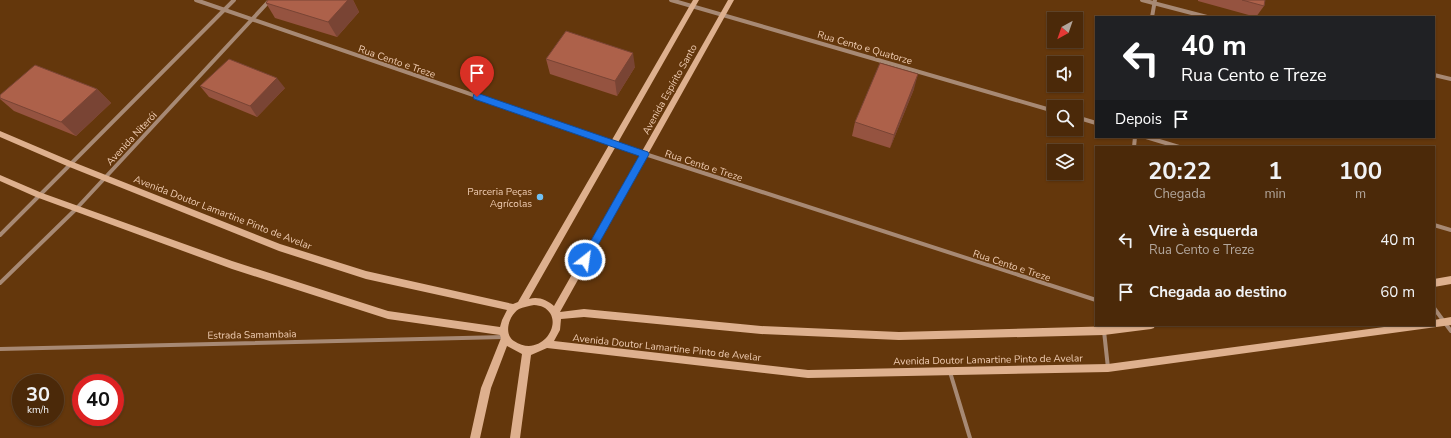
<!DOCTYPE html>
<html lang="pt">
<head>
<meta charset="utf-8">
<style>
  body { margin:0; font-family:"Nunito Sans",sans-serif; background:#553517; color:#f1f3f6; height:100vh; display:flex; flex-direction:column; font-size:15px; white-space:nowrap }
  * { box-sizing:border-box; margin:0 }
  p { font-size:13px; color:#b2a69c }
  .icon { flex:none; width:22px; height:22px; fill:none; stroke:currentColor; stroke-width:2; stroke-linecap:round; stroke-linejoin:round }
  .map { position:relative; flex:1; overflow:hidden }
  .panel { position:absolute; left:1095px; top:146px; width:340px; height:180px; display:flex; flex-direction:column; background:#4b2909; border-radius:0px; box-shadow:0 1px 3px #0004,0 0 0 1px #62452a }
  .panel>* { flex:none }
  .banner { position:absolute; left:1095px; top:16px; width:340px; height:122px; border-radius:0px; box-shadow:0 1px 3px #0004,0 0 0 1px #62452a; background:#202124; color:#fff; overflow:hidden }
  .needle { width:26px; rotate:220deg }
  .controls { position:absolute; left:1047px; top:12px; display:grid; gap:8px }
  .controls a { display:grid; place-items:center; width:36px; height:36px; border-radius:0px; background:#4b2909; box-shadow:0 1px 3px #0004,0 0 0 1px #62452a; font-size:20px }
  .speed { position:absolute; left:12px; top:374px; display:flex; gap:8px; font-size:20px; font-weight:700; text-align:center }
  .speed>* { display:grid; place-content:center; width:52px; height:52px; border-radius:50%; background:#4b2909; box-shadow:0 1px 3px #0004,0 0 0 1px #62452a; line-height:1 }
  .speed small { font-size:10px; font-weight:400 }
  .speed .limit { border:6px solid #d22; background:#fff; color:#111 }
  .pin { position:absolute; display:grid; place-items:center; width:34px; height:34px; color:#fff; margin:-41px -17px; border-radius:50% 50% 50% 0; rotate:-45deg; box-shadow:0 0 4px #0007 }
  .pin .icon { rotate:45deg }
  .me { position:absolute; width:44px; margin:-22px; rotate:30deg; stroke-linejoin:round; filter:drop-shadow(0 0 3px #0008) }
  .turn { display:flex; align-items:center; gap:14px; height:84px; padding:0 20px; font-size:18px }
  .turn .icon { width:52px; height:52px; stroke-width:2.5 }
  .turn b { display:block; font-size:28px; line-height:34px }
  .then { display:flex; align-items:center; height:38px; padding:0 20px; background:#0003; gap:8px; font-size:15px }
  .eta { display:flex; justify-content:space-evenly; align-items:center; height:68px; text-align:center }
  .eta b { font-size:24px; font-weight:700; line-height:28px }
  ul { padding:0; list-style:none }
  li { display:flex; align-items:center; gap:12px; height:52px; padding:0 20px }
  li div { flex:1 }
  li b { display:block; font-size:15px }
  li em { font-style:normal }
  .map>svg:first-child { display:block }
</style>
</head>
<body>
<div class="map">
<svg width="1451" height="438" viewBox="0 0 1451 438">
  <rect width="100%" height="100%" fill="#64370c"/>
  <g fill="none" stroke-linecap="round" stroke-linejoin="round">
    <!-- street -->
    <g stroke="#a78974" stroke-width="4">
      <polyline points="196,0 645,154 1096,300"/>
      <polyline points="671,0 1054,111"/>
      <polyline points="1142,0 1207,17"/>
      <polyline points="1152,17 1155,0"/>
      <polyline points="1434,75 1451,79"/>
      <polyline points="1076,117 1096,123"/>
      <polyline points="1146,137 1179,147"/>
      <polyline points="1134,147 1135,137"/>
      <polyline points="1434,225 1451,230"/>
      <polyline points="0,235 234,0"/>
      <polyline points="0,283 76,209 270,0"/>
      <polyline points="1434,308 1451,331"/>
      <polyline points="1105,325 1104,331 1108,368"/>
      <polyline points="0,349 504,337"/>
      <polyline points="950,372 970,438"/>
    </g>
    <!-- secondary -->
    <g fill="#deb08e" fill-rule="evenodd">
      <path d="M693,0H699L529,299C538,296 547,300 554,306L728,0H734L560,312L584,309L761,326L899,332L1155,325L1154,328L1151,329L1104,335L899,340L761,334L584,317L561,319L560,330L554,341L808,370L1108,364L1399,325H1434V320L1451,317V325L1108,372L808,378L547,348L531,355L520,438H510L522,354L507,346L491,388L480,438H470L481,388L501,338L500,335L388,319L232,269L36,197L0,181V175L42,193L232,261L388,311L500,327L502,320L507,310L366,279L279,251L67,166L0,137V131L73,162L280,244L366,271L513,304L518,302ZM534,305C537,305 541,306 543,307C567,319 542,360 514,341C503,334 509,315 519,309C523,307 529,306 534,305Z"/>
      <polygon points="1451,276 1451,284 1434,287 1434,279"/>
    </g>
  </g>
  <!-- wall -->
  <g fill="#955340">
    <polygon points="268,0 353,0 359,12 337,37 275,18 266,3"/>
    <polygon points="1198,0 1265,0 1264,6 1256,17 1198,1"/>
    <polygon points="546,59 635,67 617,96 550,74"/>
    <polygon points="200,86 285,88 257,117 209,97"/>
    <polygon points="97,89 111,103 76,136 14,111 0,99 0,95"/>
    <polygon points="914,89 890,148 852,136 855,122"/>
  </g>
  <!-- shaded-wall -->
  <g fill="#794434">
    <polygon points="348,0 353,0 359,12 337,37 328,22"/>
    <polygon points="633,53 635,67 617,96 615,81"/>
    <polygon points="918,74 914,89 890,148 894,135"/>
    <polygon points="277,78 285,88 257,117 250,106"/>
    <polygon points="97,89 111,103 76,136 61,122"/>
  </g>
  <!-- building -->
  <g fill="#ad614a" stroke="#794434">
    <polygon points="268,0 348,0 328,22 266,3"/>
    <polygon points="1242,0 1265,0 1264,6"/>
    <polygon points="566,31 633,53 615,81 546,59"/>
    <polygon points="229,59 277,78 250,106 200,86"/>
    <polygon points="880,63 918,74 894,135 855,122"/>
    <polygon points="35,65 97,89 61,122 0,98 0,95"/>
  </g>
  <!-- route -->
  <polygon fill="#1a73e8" stroke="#114b97" points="477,93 648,152 649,154 648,156 588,263 585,264 581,263 580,260 639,156 474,99 473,97 474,94"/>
  <!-- markers -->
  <circle fill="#70c1f4" stroke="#64370c" stroke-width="1.5" cx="540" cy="197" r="4"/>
  <g text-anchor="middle" stroke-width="3" stroke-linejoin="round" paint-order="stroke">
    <!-- street labels -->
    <g font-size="10" fill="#efccb2" stroke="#64370c">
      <text transform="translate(865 47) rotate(16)" y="4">Rua Cento e Quatorze</text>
      <text transform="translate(397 61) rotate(19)" y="4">Rua Cento e Treze</text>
      <text transform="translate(669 89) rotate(-61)" y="4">Avenida Espírito Santo</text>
      <text transform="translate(131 138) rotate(-47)" y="4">Avenida Niterói</text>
      <text transform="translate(704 165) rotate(18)" y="4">Rua Cento e Treze</text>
      <text transform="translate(223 212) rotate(21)" y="4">Avenida Doutor Lamartine Pinto de Avelar</text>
      <text transform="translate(1012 265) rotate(18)" y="4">Rua Cento e Treze</text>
      <text transform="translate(252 334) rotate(-1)" y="4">Estrada Samambaia</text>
      <text transform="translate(667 347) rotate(6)" y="4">Avenida Doutor Lamartine Pinto de Avelar</text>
      <text transform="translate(988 359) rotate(-1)" y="4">Avenida Doutor Lamartine Pinto de Avelar</text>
    </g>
    <!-- poi labels -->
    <g font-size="10" fill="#efccb2" stroke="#64370c" text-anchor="end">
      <text x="532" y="195">Parceria Peças<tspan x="532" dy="12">Agrícolas</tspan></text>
    </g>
  </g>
</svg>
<div class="controls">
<a><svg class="needle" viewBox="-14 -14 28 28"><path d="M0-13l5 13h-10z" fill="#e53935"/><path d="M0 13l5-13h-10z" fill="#b2a69c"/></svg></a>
<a><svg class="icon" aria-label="sound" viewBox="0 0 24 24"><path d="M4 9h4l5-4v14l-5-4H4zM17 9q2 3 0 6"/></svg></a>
<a><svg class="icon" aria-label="search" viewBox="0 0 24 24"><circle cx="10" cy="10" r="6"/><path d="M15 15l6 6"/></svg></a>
<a><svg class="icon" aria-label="layers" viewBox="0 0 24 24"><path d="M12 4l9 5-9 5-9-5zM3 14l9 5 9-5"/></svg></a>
</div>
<div class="speed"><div>30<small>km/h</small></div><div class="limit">40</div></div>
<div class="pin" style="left:477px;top:97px;background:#d93025"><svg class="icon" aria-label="arrive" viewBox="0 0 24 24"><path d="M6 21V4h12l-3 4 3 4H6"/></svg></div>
<svg class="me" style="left:585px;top:260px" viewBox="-20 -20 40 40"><circle r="17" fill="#1a73e8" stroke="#fff" stroke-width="3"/><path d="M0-11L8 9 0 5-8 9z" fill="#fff"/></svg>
<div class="banner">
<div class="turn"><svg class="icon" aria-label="left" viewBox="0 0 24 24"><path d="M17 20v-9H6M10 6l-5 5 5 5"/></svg><div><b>40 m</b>Rua Cento e Treze</div></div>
<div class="then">Depois<svg class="icon" aria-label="arrive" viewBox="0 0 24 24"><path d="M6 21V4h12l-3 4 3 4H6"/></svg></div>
</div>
<section class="panel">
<div class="eta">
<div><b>20:22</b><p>Chegada</p></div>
<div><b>1</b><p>min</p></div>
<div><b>100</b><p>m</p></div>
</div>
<ul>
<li><svg class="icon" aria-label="left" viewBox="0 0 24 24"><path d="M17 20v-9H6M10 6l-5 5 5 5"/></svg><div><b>Vire à esquerda</b><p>Rua Cento e Treze</p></div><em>40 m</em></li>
<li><svg class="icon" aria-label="arrive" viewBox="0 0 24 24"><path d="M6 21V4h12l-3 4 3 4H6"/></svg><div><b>Chegada ao destino</b></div><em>60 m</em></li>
</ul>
</section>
</div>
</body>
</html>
